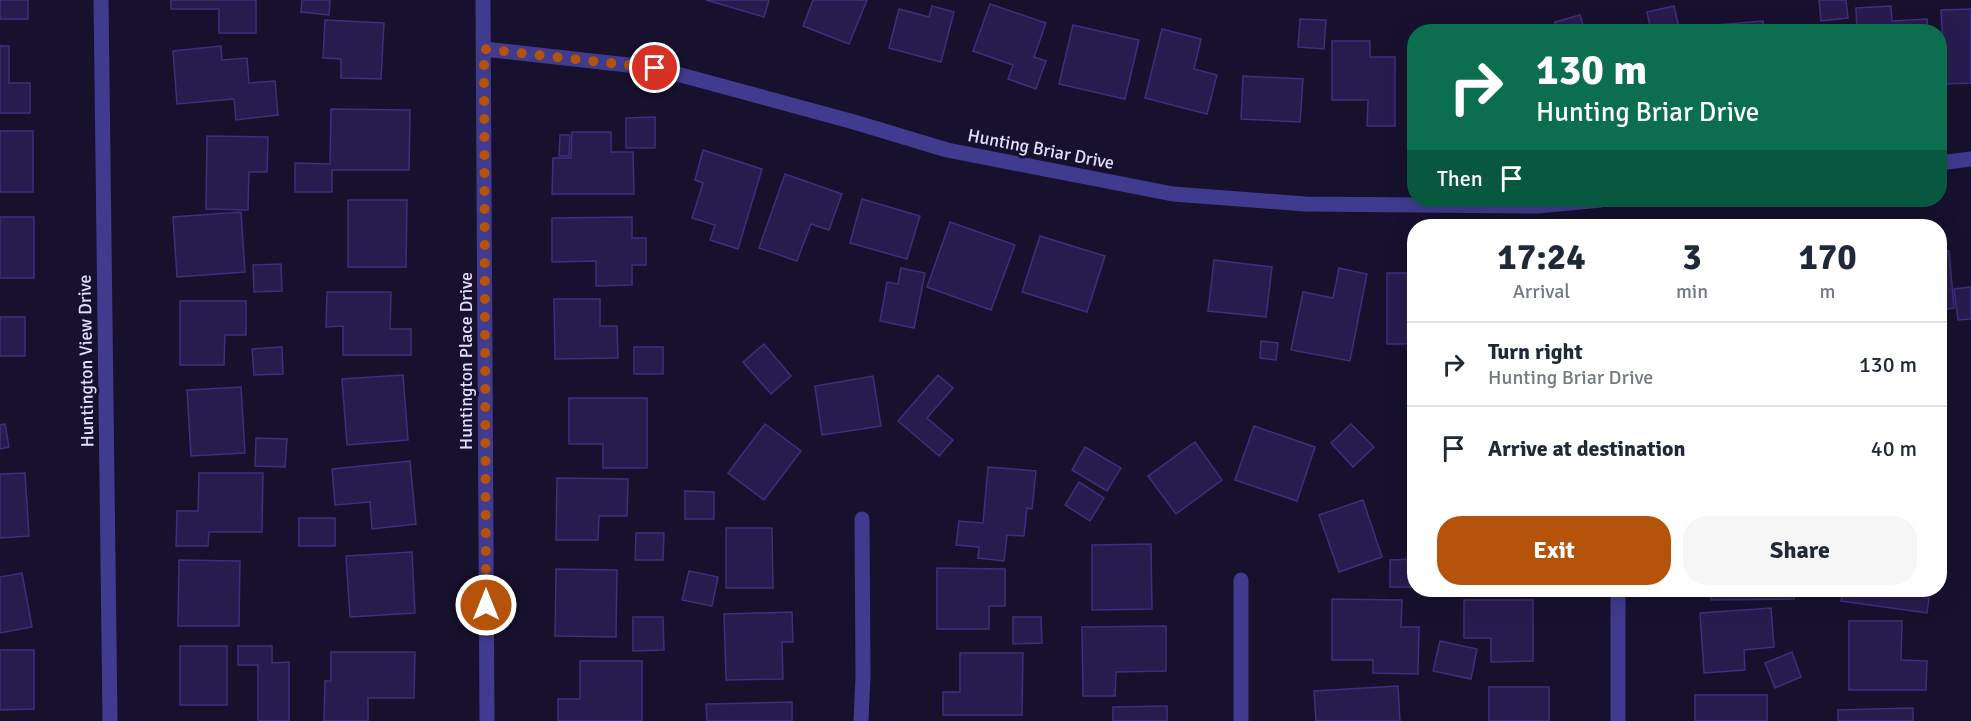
<!DOCTYPE html>
<html lang="en">
<head>
<meta charset="utf-8">
<style>
  body { margin:0; font-family:Signika,sans-serif; background:#f6f6f7; color:#1f2937; height:100vh; display:flex; flex-direction:column; font-size:22px; white-space:nowrap }
  * { box-sizing:border-box; margin:0 }
  p { font-size:20px; color:#747a83 }
  .icon { flex:none; width:33px; height:33px; fill:none; stroke:currentColor; stroke-width:2; stroke-linecap:round; stroke-linejoin:round }
  .map { position:relative; flex:1; overflow:hidden }
  .side { position:absolute; left:1407px; top:219px; width:540px; height:378px; display:flex; flex-direction:column; background:#fff; border-radius:24px; box-shadow:0 6px 24px #0002 }
  .side>* { flex:none }
  .guide { position:absolute; left:1407px; top:24px; width:540px; height:183px; border-radius:24px; box-shadow:0 6px 24px #0002; background:#0b6e4f; color:#fff; overflow:hidden }
  .pin { position:absolute; display:grid; place-items:center; width:51px; height:51px; color:#fff; margin:-26px; border:3px solid #fff; border-radius:50%; box-shadow:0 2px 6px #0007 }
  .me { position:absolute; width:66px; margin:-33px; rotate:0deg; stroke-linejoin:round; filter:drop-shadow(0 0 4px #0008) }
  .turn { display:flex; align-items:center; gap:21px; height:126px; padding:0 30px; font-size:27px }
  .turn .icon { width:78px; height:78px; stroke-width:2.5 }
  .turn b { display:block; font-size:42px; line-height:51px }
  .then { display:flex; align-items:center; height:57px; padding:0 30px; background:#0003; gap:12px; font-size:22px }
  .eta { display:flex; justify-content:space-evenly; align-items:center; height:102px; text-align:center }
  .eta b { font-size:36px; font-weight:800; line-height:42px }
  .button { display:flex; gap:12px; margin-top:auto; padding:12px 30px }
  .button a { flex:1; height:69px; border-radius:24px; background:#b45309; color:#fff; font-size:24px; font-weight:800; line-height:69px; text-align:center }
  .button a+a { background:#f6f6f7; color:#1f2937 }
  ul { padding:0; list-style:none }
  li { display:flex; align-items:center; gap:18px; height:84px; padding:0 30px; border-top:2px solid #e0e1e3 }
  li div { flex:1 }
  li b { display:block; font-size:22px }
  li em { font-style:normal }
  .map>svg:first-child { display:block }
</style>
</head>
<body>
<div class="map">
<svg width="1971" height="721" viewBox="0 0 1971 721">
  <rect width="100%" height="100%" fill="#17112e"/>
  <!-- building -->
  <g fill="#281c4f" stroke="#3f2e7c" stroke-width="1.5">
    <rect x="0" y="0" width="28" height="19"/>
    <polygon points="171,0 256,0 256,33 219,33 219,9 171,9"/>
    <polygon points="302,0 330,0 329,15 301,12"/>
    <polygon points="706,0 769,0 764,17"/>
    <polygon points="813,0 867,0 849,44 803,26"/>
    <polygon points="1819,0 1846,0 1848,18 1821,21"/>
    <polygon points="990,4 1046,23 1034,57 1046,61 1036,89 1008,79 1013,65 973,51"/>
    <polygon points="932,6 954,12 941,62 889,48 899,9 929,17"/>
    <polygon points="1674,6 1680,32 1651,32 1647,12"/>
    <polygon points="1891,6 1892,21 1927,19 1928,32 1857,32 1856,8"/>
    <polygon points="1971,9 1971,83 1945,84 1941,10"/>
    <polygon points="1580,15 1585,32 1557,32 1555,22"/>
    <polygon points="1300,19 1326,20 1324,49 1298,47"/>
    <polygon points="325,20 384,23 381,79 341,78 341,59 323,58"/>
    <polygon points="1763,21 1764,32 1692,32 1692,27"/>
    <polygon points="1073,25 1139,40 1125,99 1059,84"/>
    <polygon points="1162,29 1201,39 1194,69 1217,75 1207,114 1145,98"/>
    <polygon points="1332,41 1370,41 1370,57 1395,57 1395,126 1367,126 1368,100 1332,100"/>
    <polygon points="0,46 9,46 9,83 30,83 30,113 0,113"/>
    <polygon points="221,46 222,60 247,58 249,83 275,81 278,115 236,120 234,99 177,104 173,51"/>
    <polygon points="1243,76 1303,79 1300,122 1241,119"/>
    <polygon points="331,109 410,110 409,170 332,170 332,192 295,192 295,163 330,164"/>
    <polygon points="655,117 655,148 626,148 626,118"/>
    <rect x="0" y="131" width="33" height="61"/>
    <polygon points="572,132 611,132 611,152 633,152 634,194 552,194 553,158 571,158"/>
    <polygon points="560,135 570,135 569,156 559,156"/>
    <polygon points="207,136 268,137 267,172 249,172 248,210 206,209"/>
    <polygon points="703,150 762,169 738,249 710,240 715,225 692,218 703,183 695,180"/>
    <polygon points="785,174 842,194 829,230 811,224 797,261 759,248"/>
    <polygon points="862,199 920,216 907,259 850,243"/>
    <polygon points="348,200 407,200 406,267 348,267"/>
    <polygon points="241,212 245,272 177,277 173,217"/>
    <rect x="0" y="217" width="34" height="61"/>
    <polygon points="632,217 632,238 646,238 646,265 632,265 632,285 596,286 596,261 552,262 552,218"/>
    <polygon points="950,222 1015,245 991,310 927,287"/>
    <polygon points="1040,236 1105,256 1087,312 1022,292"/>
    <polygon points="1949,251 1954,308 1940,310 1940,252"/>
    <polygon points="1214,260 1272,267 1266,317 1208,311"/>
    <polygon points="281,264 282,291 254,292 253,265"/>
    <polygon points="901,268 925,273 914,328 880,321 887,282 898,284"/>
    <polygon points="1339,268 1367,274 1350,361 1291,350 1303,292 1333,298"/>
    <rect x="1387" y="273" width="27" height="71"/>
    <polygon points="1971,287 1971,319 1958,320 1954,289"/>
    <polygon points="327,292 391,292 390,329 411,329 411,355 343,355 343,326 326,327"/>
    <polygon points="554,299 600,299 600,326 617,326 618,358 555,359"/>
    <polygon points="180,301 246,301 246,335 225,335 224,365 180,365"/>
    <rect x="0" y="317" width="25" height="39"/>
    <polygon points="1261,341 1278,343 1276,360 1260,358"/>
    <polygon points="764,344 791,376 771,394 743,362"/>
    <polygon points="282,347 283,374 254,375 252,349"/>
    <rect x="634" y="347" width="29" height="27"/>
    <polygon points="403,375 408,440 347,445 342,379"/>
    <polygon points="938,375 953,388 927,418 953,440 939,456 898,421"/>
    <polygon points="873,376 881,426 822,435 815,386"/>
    <polygon points="241,387 245,453 191,456 187,390"/>
    <polygon points="569,398 647,398 647,468 603,468 603,444 569,444"/>
    <polygon points="5,424 9,447 0,449 0,425"/>
    <polygon points="765,424 801,451 764,500 728,473"/>
    <polygon points="1351,424 1374,447 1353,467 1331,443"/>
    <polygon points="1254,426 1315,447 1297,501 1235,480"/>
    <polygon points="256,438 287,439 285,467 255,466"/>
    <polygon points="1195,442 1222,480 1176,514 1148,476"/>
    <polygon points="1085,447 1121,468 1107,491 1072,470"/>
    <polygon points="410,461 416,524 372,529 370,502 335,505 332,469"/>
    <polygon points="988,467 1036,471 1032,509 1027,508 1024,536 1007,535 1004,561 978,558 979,547 956,545 959,521 983,523"/>
    <polygon points="25,473 29,536 0,538 0,474"/>
    <polygon points="199,473 263,473 262,532 209,532 208,546 176,546 177,511 198,511"/>
    <polygon points="557,478 628,479 627,516 599,516 598,540 556,540"/>
    <polygon points="1079,482 1104,498 1090,521 1065,505"/>
    <polygon points="685,491 714,492 714,519 685,519"/>
    <polygon points="1363,500 1382,557 1339,572 1319,515"/>
    <rect x="299" y="518" width="36" height="28"/>
    <polygon points="726,528 772,528 773,588 726,588"/>
    <polygon points="636,533 664,533 663,560 635,560"/>
    <polygon points="1151,544 1152,609 1092,610 1092,545"/>
    <polygon points="412,552 415,613 350,617 346,556"/>
    <polygon points="1414,559 1414,587 1390,587 1390,560"/>
    <polygon points="179,560 240,561 239,626 178,626"/>
    <polygon points="937,568 1005,569 1005,606 989,606 989,629 937,629"/>
    <polygon points="556,569 617,570 616,637 555,636"/>
    <polygon points="689,571 718,577 712,606 682,600"/>
    <polygon points="22,573 32,627 0,633 0,577"/>
    <polygon points="1711,590 1794,590 1794,599 1711,600"/>
    <polygon points="1843,590 1930,590 1927,613 1841,601"/>
    <polygon points="1332,599 1402,600 1401,627 1419,627 1418,674 1373,673 1373,660 1332,660"/>
    <polygon points="1464,600 1533,600 1533,661 1491,662 1491,638 1464,638"/>
    <polygon points="1771,608 1774,647 1744,650 1745,670 1704,673 1700,613"/>
    <polygon points="792,612 793,642 782,642 783,679 726,680 724,614"/>
    <polygon points="633,617 663,617 664,650 633,651"/>
    <polygon points="1013,617 1041,617 1042,643 1013,644"/>
    <polygon points="1849,621 1902,621 1901,660 1927,661 1926,690 1849,690"/>
    <polygon points="1166,626 1166,671 1116,672 1115,696 1083,696 1082,627"/>
    <polygon points="1440,641 1477,649 1471,679 1433,671"/>
    <rect x="180" y="646" width="47" height="59"/>
    <polygon points="238,646 272,646 272,663 289,662 289,721 258,721 258,665 238,665"/>
    <polygon points="0,650 34,650 34,709 0,710"/>
    <polygon points="331,652 415,652 414,698 368,698 368,721 324,721 325,681 331,681"/>
    <polygon points="1792,652 1801,677 1775,688 1765,663"/>
    <polygon points="960,653 1023,653 1022,715 943,715 943,692 960,692"/>
    <polygon points="580,661 642,661 642,721 558,721 558,699 580,699"/>
    <polygon points="1398,686 1400,721 1316,721 1314,691"/>
    <rect x="1489" y="687" width="60" height="34"/>
    <rect x="1695" y="695" width="72" height="26"/>
    <polygon points="792,702 792,721 707,721 706,704"/>
    <polygon points="1167,706 1167,721 1113,721 1113,707"/>
    <polygon points="1913,708 1913,721 1838,721 1838,710"/>
  </g>
  <g fill="none" stroke-linecap="round" stroke-linejoin="round">
    <!-- minor -->
    <g stroke="#403b8e" stroke-width="15">
      <polyline points="101,0 110,721"/>
      <polyline points="483,0 487,721"/>
      <polyline points="484,49 655,68 854,122 947,150 1173,194 1305,204 1538,206 1601,200"/>
      <polyline points="1940,163 1971,159"/>
      <polyline points="861,721 863,677 862,519"/>
      <polyline points="1241,721 1241,580"/>
      <polyline points="1618,721 1618,590"/>
    </g>
  </g>
  <g fill="none" stroke-linecap="round" stroke-linejoin="round">
    <!-- route -->
    <polyline stroke="#b45309" stroke-width="10" stroke-dasharray="0 18" points="486,605 484,49 655,68"/>
  </g>
  <g text-anchor="middle" stroke-width="6" stroke-linejoin="round" paint-order="stroke">
    <!-- street labels -->
    <g font-size="18" fill="#e2deff" stroke="#17112e">
      <text transform="translate(1041 149) rotate(11)" y="6">Hunting Briar Drive</text>
      <text transform="translate(86 361) rotate(-91)" y="6">Huntington View Drive</text>
      <text transform="translate(466 361) rotate(-90)" y="6">Huntington Place Drive</text>
    </g>
  </g>
</svg>
<div class="pin" style="left:655px;top:68px;background:#d93025"><svg class="icon" aria-label="arrive" viewBox="0 0 24 24"><path d="M6 21V4h12l-3 4 3 4H6"/></svg></div>
<svg class="me" style="left:486px;top:605px" viewBox="-20 -20 40 40"><circle r="17" fill="#b45309" stroke="#fff" stroke-width="3"/><path d="M0-11L8 9 0 5-8 9z" fill="#fff"/></svg>
<div class="guide">
<div class="turn"><svg class="icon" aria-label="right" viewBox="0 0 24 24"><path d="M7 20v-9h11M14 6l5 5-5 5"/></svg><div><b>130 m</b>Hunting Briar Drive</div></div>
<div class="then">Then<svg class="icon" aria-label="arrive" viewBox="0 0 24 24"><path d="M6 21V4h12l-3 4 3 4H6"/></svg></div>
</div>
<section class="side">
<div class="eta">
<div><b>17:24</b><p>Arrival</p></div>
<div><b>3</b><p>min</p></div>
<div><b>170</b><p>m</p></div>
</div>
<ul>
<li><svg class="icon" aria-label="right" viewBox="0 0 24 24"><path d="M7 20v-9h11M14 6l5 5-5 5"/></svg><div><b>Turn right</b><p>Hunting Briar Drive</p></div><em>130 m</em></li>
<li><svg class="icon" aria-label="arrive" viewBox="0 0 24 24"><path d="M6 21V4h12l-3 4 3 4H6"/></svg><div><b>Arrive at destination</b></div><em>40 m</em></li>
</ul>
<div class="button"><a>Exit</a><a>Share</a></div>
</section>
</div>
</body>
</html>
